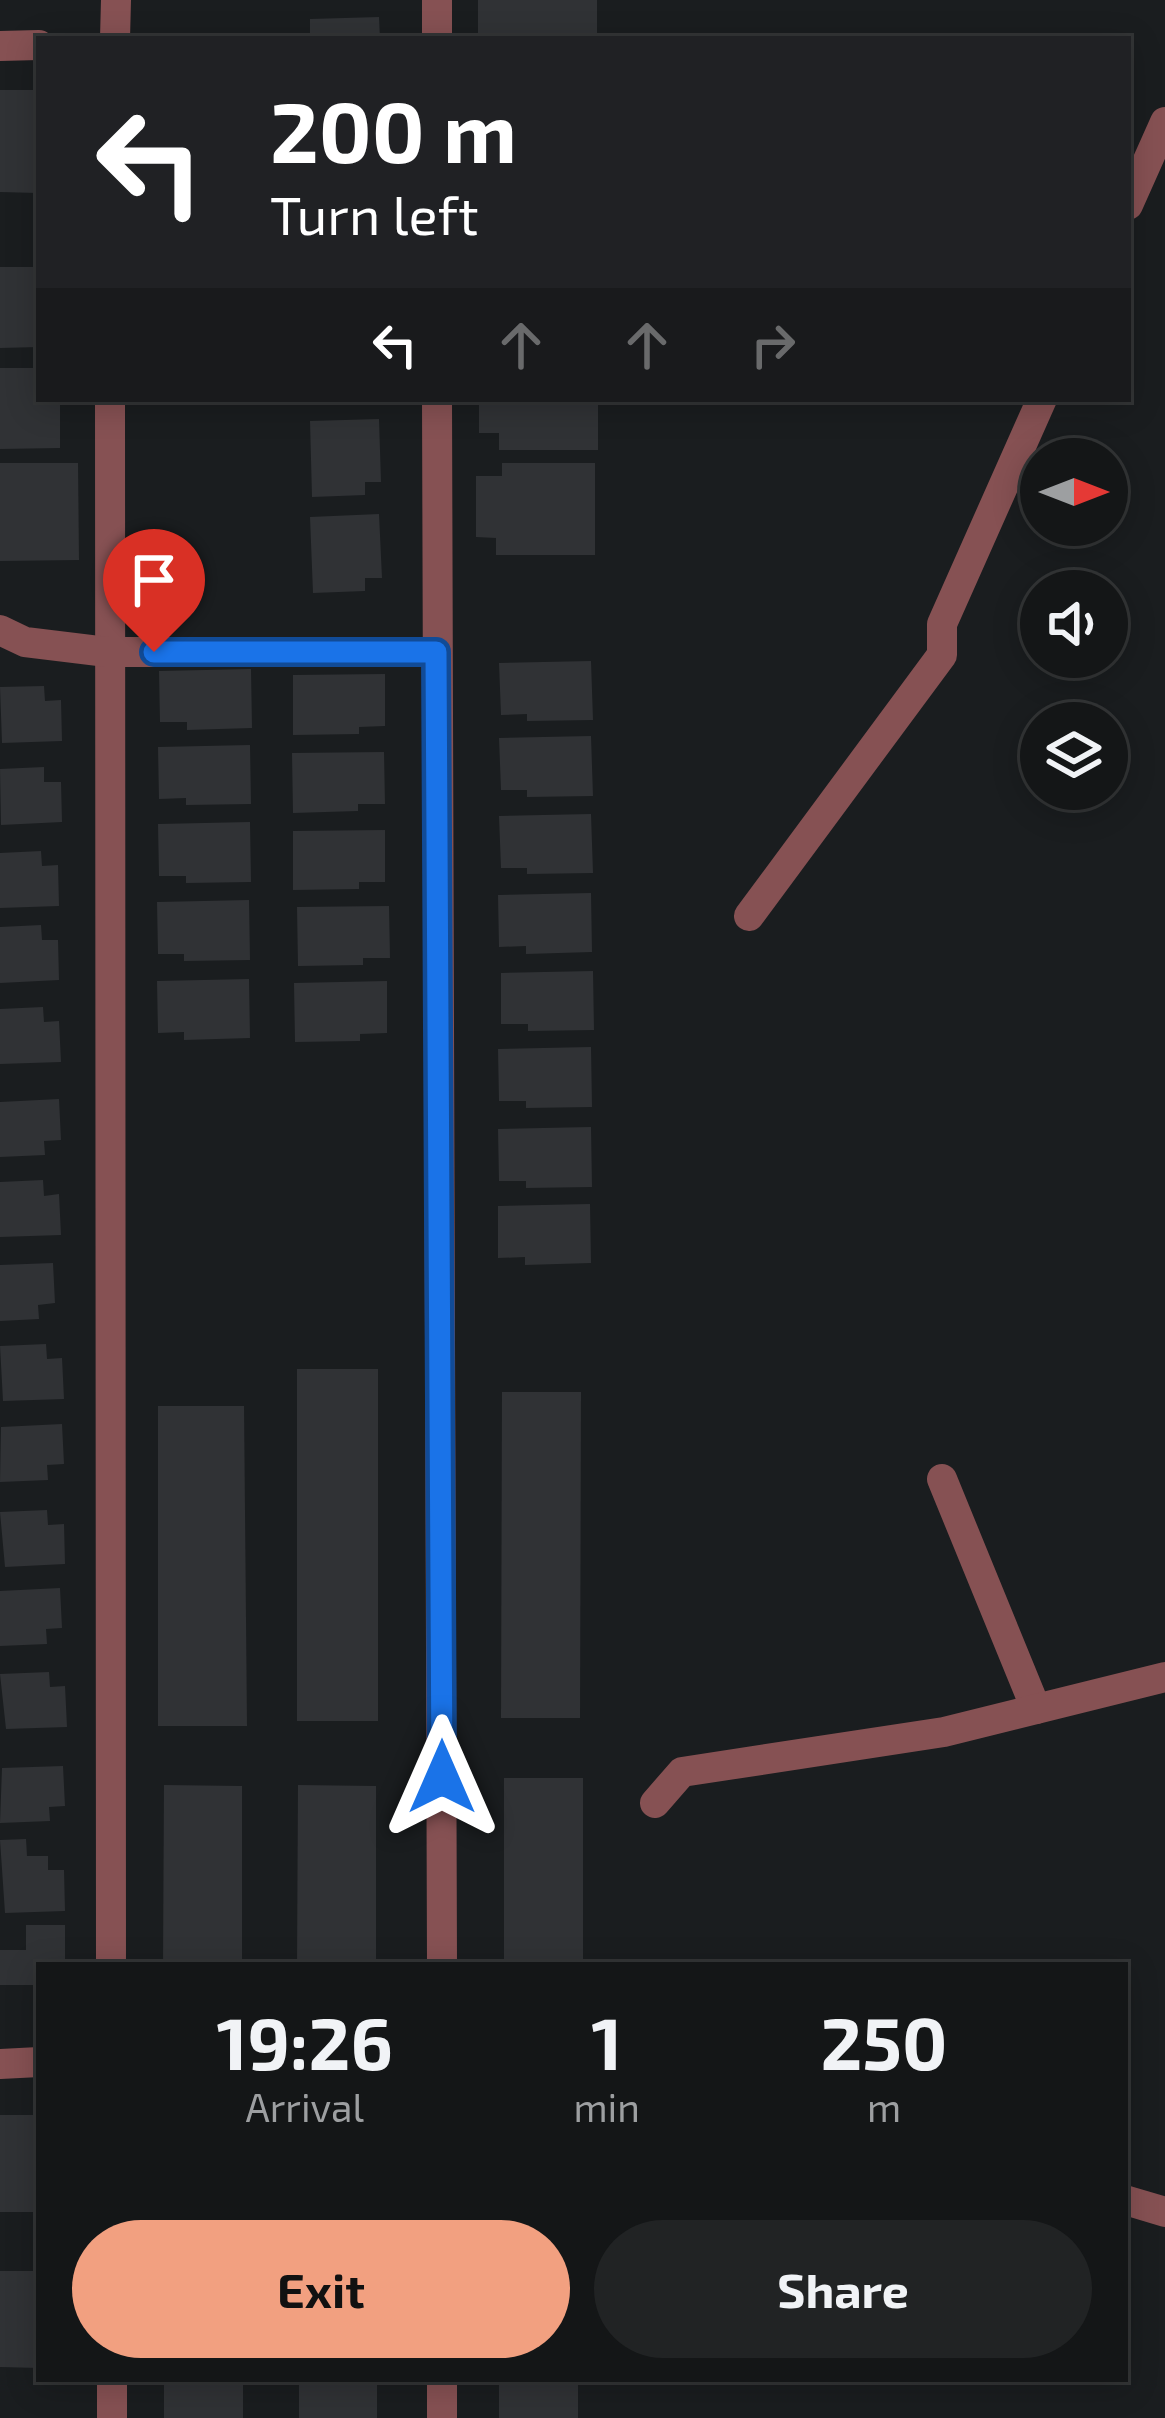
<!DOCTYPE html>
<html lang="en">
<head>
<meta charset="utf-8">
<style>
  body { margin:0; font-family:"Exo 2",sans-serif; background:#212324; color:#f1f3f6; height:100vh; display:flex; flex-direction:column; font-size:45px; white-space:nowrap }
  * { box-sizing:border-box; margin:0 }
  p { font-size:39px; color:#9d9fa1 }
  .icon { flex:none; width:66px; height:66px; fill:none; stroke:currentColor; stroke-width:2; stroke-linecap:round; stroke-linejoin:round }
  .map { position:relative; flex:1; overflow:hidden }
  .details { position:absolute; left:36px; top:1962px; width:1092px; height:420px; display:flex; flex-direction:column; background:#141617; border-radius:0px; box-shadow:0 6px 30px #0003,0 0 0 3px #333536 }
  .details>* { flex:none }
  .guide { position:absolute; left:36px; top:36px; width:1095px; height:366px; border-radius:0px; box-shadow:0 6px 30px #0003,0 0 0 3px #333536; background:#202124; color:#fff; overflow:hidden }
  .needle { width:78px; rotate:90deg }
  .tools { position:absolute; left:1020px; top:438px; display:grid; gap:24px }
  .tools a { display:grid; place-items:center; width:108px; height:108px; border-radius:50%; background:#141617; box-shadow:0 6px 30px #0003,0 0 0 3px #333536; font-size:60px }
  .pin { position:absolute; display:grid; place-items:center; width:102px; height:102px; color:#fff; margin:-123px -51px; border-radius:50% 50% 50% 0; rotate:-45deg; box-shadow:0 0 12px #0007 }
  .pin .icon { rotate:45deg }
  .me { position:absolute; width:132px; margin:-66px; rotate:0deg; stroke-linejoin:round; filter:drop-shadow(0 0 9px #0008) }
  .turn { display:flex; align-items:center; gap:42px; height:252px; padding:0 36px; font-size:54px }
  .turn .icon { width:156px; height:156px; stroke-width:2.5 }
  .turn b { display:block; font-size:84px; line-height:102px }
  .lanes { display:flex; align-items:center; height:114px; padding:0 36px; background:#0003; justify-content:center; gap:60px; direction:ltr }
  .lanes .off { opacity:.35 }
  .eta { display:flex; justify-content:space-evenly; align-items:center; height:204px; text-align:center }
  .eta b { font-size:72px; font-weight:700; line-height:84px }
  .action { display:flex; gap:24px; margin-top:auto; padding:24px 36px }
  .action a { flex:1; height:138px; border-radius:72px; background:#f2a080; color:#111; font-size:48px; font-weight:700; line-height:138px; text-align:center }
  .action a+a { background:#212324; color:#f1f3f6 }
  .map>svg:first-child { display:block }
</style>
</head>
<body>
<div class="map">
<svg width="1165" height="2418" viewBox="0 0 1165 2418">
  <rect width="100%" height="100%" fill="#1a1d1f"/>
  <!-- building -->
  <g fill="#303235">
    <polygon points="478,0 597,0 597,39 478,35"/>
    <polygon points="379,17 380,39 310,39 310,19"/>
    <polygon points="0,90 39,90 37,193 0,192"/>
    <polygon points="0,267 39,267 39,347 0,348"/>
    <polygon points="0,368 39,368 39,399 60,399 60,448 0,449"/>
    <polygon points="312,399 351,399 351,403 312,404"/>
    <polygon points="479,399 598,399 598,450 499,450 499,433 479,433"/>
    <polygon points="379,419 381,482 365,482 365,495 312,497 310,421"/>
    <polygon points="0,463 78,463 79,560 0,561"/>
    <polygon points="502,463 595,463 595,555 496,555 496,538 476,537 476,476 502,476"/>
    <polygon points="379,514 382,578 365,578 365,591 313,593 310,517"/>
    <polygon points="591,661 593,720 527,721 527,714 501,715 499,663"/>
    <polygon points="251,669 252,728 187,730 187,722 160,722 159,671"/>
    <polygon points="385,674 385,726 359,727 359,734 293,735 293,675"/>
    <polygon points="44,686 45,701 61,700 62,741 2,743 0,687"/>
    <polygon points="591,736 593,796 527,797 527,790 501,790 499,738"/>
    <polygon points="250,745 251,804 186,805 186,798 159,799 158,747"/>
    <polygon points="384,752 385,804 358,804 358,811 293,813 292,753"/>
    <polygon points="44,767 44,782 61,782 62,822 1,825 0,769"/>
    <polygon points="591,814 593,873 527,874 527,868 501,868 499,816"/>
    <polygon points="250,822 251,882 186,883 186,876 159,876 158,824"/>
    <polygon points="385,830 385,882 359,882 359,889 293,890 293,831"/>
    <polygon points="41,851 42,866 58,865 59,906 0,908 0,853"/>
    <polygon points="591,893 592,952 526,954 526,946 499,947 498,895"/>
    <polygon points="249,900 250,960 184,961 184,954 158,954 157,902"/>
    <polygon points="389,906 390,958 363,958 363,965 298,966 297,907"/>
    <polygon points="41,925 42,940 58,940 59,980 0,983 0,927"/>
    <polygon points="593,971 594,1030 528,1031 528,1024 501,1024 501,973"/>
    <polygon points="249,979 250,1038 184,1040 184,1032 158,1033 157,981"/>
    <polygon points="387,981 387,1033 360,1034 360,1041 295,1042 294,983"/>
    <polygon points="43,1007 44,1022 59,1021 61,1062 0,1064 0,1009"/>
    <polygon points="591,1047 592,1107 526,1108 526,1101 499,1101 498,1049"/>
    <polygon points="59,1099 61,1140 44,1141 45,1155 0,1157 0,1102"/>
    <polygon points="591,1127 592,1187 526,1188 526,1181 499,1181 498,1129"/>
    <polygon points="43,1180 44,1196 59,1194 61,1235 0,1237 0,1182"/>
    <polygon points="590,1204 591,1263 525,1265 525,1257 498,1258 498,1206"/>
    <polygon points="53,1263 55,1303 38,1305 39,1319 0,1321 0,1265"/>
    <polygon points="46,1344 47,1359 62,1358 64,1399 3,1401 0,1346"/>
    <rect x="297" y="1369" width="81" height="352"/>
    <polygon points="502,1392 581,1392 580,1718 501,1718"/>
    <polygon points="158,1406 244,1406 247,1726 158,1726"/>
    <polygon points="62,1424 64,1464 47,1465 48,1480 0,1482 1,1427"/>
    <polygon points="47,1510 48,1525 64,1524 65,1564 5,1567 0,1512"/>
    <polygon points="60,1588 62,1628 46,1629 47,1644 0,1646 0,1591"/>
    <polygon points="49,1672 50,1687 65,1686 67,1727 6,1729 0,1674"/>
    <polygon points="63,1766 65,1806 49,1807 50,1821 0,1823 2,1768"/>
    <rect x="504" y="1778" width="79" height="187"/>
    <polygon points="164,1785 242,1786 242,1965 163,1965"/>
    <polygon points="298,1785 376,1786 376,1965 297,1965"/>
    <polygon points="26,1839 27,1856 48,1856 48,1870 64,1870 65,1911 5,1913 0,1840"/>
    <polygon points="26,1925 65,1925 65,1965 39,1965 39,1985 0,1985 0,1950 26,1950"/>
    <rect x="0" y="2115" width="39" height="97"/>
    <polygon points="0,2271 39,2271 39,2368 0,2367"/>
    <rect x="164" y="2379" width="79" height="39"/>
    <rect x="299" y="2379" width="78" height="39"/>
    <rect x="499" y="2379" width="79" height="39"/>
  </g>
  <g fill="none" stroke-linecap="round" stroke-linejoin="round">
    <!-- minor -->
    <g stroke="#865153" stroke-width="30">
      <polyline points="115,39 116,0"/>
      <polyline points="437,39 437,0"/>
      <polyline points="0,46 39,45"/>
      <polyline points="1128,205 1165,122"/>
      <polyline points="110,399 111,1965"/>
      <polyline points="437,399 442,1965"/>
      <polyline points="0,630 25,642 107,652 437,652"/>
      <polyline points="749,916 942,655 942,624 1042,399"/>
      <polyline points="942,1479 1036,1709"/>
      <polyline points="655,1803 682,1772 944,1732 1165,1677"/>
      <polyline points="0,2064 39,2062"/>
      <polyline points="1125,2200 1165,2212"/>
      <polyline points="442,2379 442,2418"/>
      <polyline points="112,2418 112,2379"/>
    </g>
  </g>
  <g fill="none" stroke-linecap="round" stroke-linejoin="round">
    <!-- route casing -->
    <g stroke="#114b97" stroke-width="30">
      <polyline id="route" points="154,652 436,652 442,1777"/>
    </g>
    <!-- route -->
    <use href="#route" stroke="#1a73e8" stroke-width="21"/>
  </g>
</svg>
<div class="tools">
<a><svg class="needle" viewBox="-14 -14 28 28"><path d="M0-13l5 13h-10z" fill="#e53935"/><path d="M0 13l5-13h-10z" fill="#9d9fa1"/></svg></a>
<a><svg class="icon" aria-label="sound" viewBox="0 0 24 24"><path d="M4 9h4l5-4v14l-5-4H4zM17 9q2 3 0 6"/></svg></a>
<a><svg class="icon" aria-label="layers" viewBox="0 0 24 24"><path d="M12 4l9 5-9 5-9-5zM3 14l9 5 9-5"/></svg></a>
</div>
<div class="pin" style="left:154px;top:652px;background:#d93025"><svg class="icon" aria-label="arrive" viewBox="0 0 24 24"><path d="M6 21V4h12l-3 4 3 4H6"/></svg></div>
<svg class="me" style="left:442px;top:1777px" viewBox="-20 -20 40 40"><path d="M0-17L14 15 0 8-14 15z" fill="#1a73e8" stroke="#fff" stroke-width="4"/></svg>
<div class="guide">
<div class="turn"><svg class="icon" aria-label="left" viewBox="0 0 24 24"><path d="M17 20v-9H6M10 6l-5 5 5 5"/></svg><div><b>200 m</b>Turn left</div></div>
<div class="lanes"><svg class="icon" aria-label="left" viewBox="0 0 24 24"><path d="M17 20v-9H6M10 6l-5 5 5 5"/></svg><svg class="icon off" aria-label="ahead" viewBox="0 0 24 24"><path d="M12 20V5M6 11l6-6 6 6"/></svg><svg class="icon off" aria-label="ahead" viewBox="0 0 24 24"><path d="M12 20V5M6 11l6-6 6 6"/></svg><svg class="icon off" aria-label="right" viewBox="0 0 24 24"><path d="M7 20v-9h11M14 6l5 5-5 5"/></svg></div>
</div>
<section class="details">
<div class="eta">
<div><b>19:26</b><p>Arrival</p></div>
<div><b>1</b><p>min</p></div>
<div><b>250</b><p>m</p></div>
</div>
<div class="action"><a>Exit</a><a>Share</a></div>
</section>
</div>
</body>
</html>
